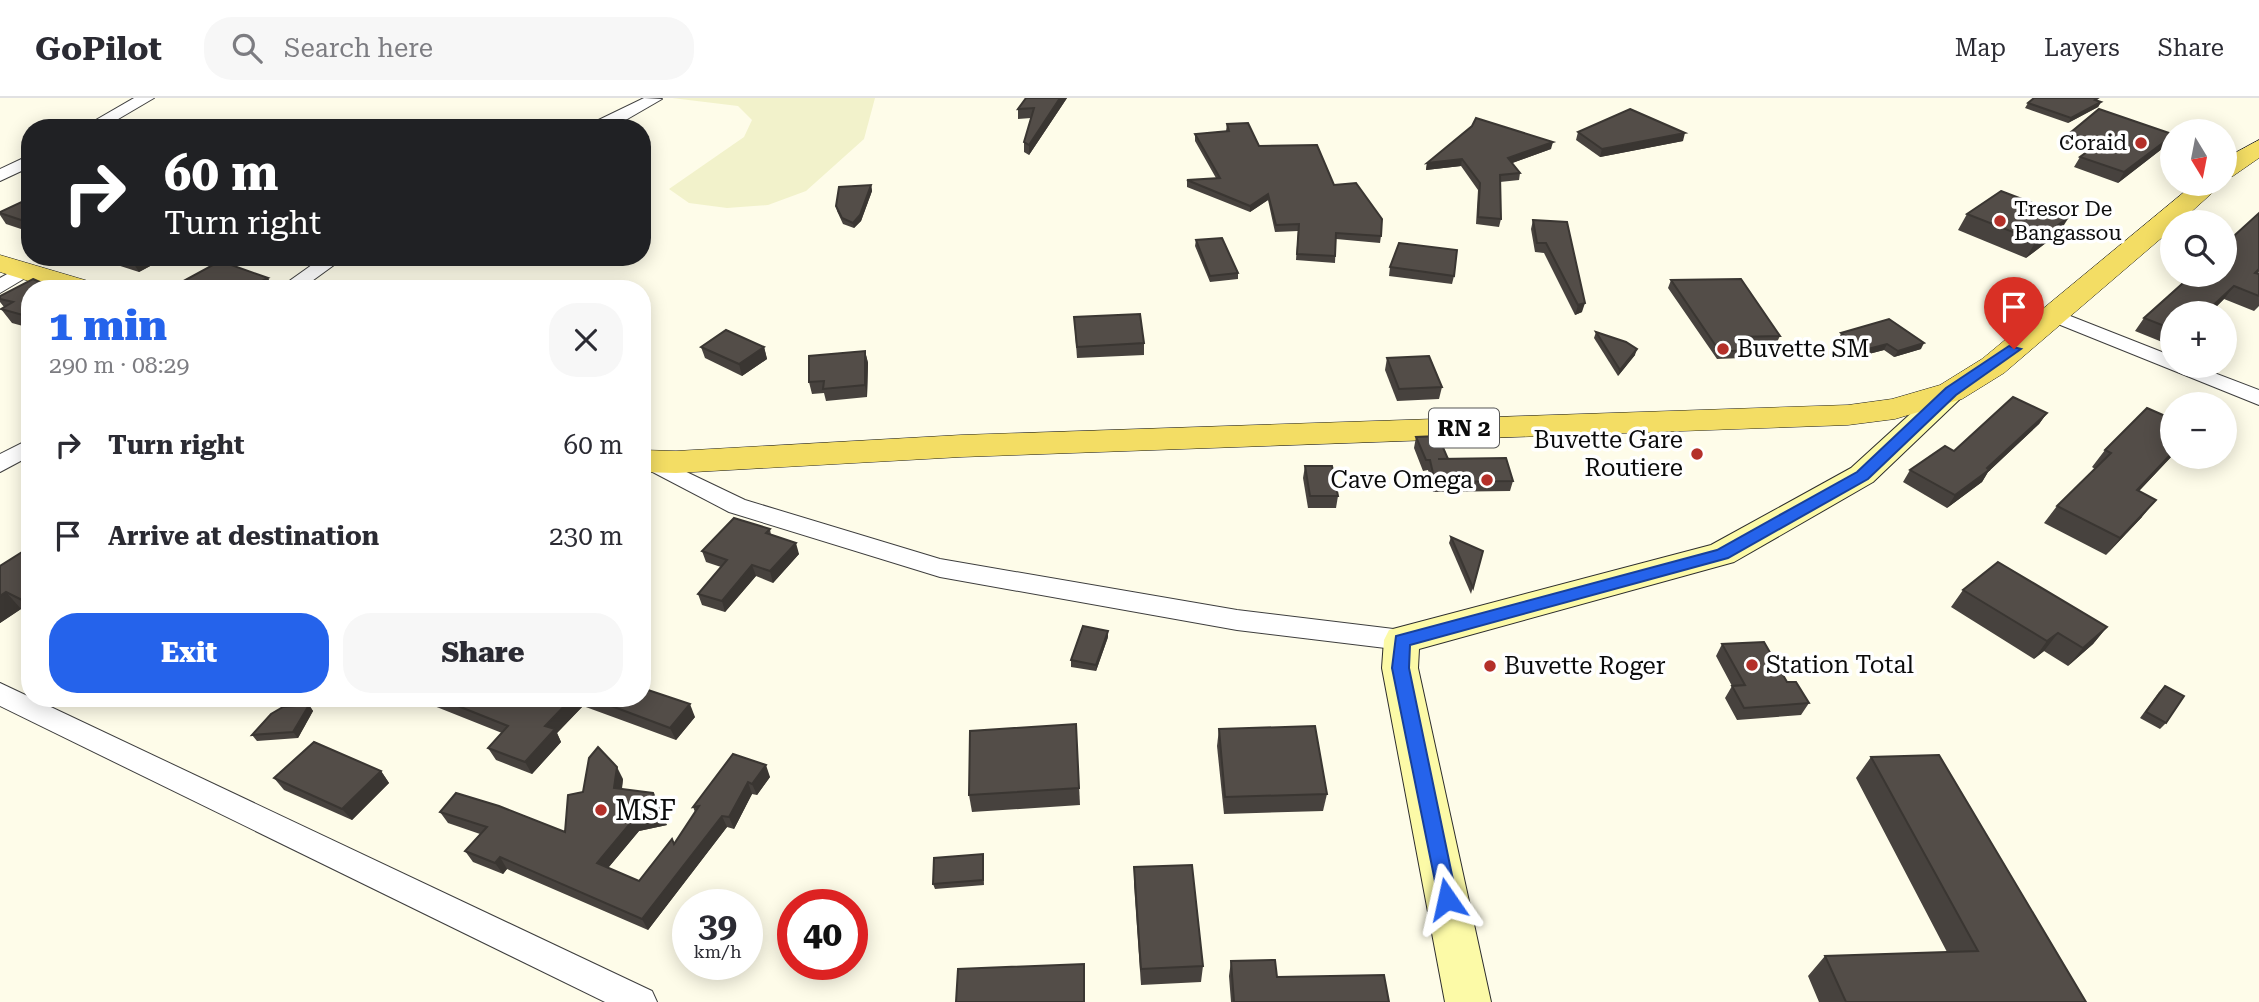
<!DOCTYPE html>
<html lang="en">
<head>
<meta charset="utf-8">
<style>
  body { margin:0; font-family:"Roboto Serif",serif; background:#f7f7f7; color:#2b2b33; height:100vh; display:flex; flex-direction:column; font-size:26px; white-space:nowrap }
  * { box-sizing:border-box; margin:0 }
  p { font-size:23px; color:#7c7c81 }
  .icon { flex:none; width:38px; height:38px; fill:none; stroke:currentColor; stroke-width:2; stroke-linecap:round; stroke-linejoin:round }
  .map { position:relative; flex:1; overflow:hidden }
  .drawer { position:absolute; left:21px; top:182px; width:630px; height:427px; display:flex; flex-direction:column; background:#fff; border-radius:28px; box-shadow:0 4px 18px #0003 }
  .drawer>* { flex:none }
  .top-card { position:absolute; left:21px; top:21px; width:630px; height:147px; border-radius:28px; box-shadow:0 4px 18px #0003; background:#202124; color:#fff; overflow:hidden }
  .needle { width:46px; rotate:170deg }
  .buttons { position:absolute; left:2160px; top:21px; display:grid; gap:14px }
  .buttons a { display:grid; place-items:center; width:77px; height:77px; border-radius:50%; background:#fff; box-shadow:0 4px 18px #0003; font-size:35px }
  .speed { position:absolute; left:672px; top:791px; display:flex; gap:14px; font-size:35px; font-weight:700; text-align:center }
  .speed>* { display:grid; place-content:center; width:91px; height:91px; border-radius:50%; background:#fff; box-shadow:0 4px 18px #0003; line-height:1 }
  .speed small { font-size:18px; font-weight:400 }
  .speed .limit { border:10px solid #d22; background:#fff; color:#111 }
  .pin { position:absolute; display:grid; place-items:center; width:60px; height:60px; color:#fff; margin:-72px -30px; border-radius:50% 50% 50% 0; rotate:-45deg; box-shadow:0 0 7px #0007 }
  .pin .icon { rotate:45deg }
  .me { position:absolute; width:77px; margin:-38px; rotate:349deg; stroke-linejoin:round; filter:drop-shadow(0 0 5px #0008) }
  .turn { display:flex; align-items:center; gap:24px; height:147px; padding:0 28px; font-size:32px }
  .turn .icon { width:91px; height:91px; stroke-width:2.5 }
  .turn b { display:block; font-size:49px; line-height:60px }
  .round { display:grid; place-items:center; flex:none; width:74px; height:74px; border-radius:28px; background:#f7f7f7 }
  .summary { display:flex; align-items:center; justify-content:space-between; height:119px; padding:0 28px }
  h1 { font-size:42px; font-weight:800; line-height:52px; color:#2563eb }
  .cta { display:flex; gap:14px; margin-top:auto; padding:14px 28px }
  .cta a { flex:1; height:80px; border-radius:28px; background:#2563eb; color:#fff; font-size:28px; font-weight:800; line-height:80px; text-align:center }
  .cta a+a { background:#f7f7f7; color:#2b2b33 }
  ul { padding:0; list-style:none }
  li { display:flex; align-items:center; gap:21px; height:91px; padding:0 28px }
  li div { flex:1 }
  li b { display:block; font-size:26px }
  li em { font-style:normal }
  header { display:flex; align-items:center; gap:42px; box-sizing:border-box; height:98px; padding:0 35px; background:#fff; border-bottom:2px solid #e1e1e2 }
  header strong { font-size:33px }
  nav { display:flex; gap:38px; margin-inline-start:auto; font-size:24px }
  .search { width:490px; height:63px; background:#f7f7f7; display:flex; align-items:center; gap:18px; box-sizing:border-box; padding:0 24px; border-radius:28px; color:#7c7c81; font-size:26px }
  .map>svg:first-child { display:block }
</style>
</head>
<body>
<header>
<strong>GoPilot</strong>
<div class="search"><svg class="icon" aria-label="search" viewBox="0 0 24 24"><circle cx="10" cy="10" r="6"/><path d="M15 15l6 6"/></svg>Search here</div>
<nav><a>Map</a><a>Layers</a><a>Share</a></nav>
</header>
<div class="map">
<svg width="2259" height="904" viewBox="0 0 2259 904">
  <rect width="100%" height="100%" fill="#fefce9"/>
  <!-- farmland -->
  <polygon fill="#f2f2cb" points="672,0 875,0 864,41 806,93 768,107 727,110 689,105 669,91 744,39 752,22 738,8"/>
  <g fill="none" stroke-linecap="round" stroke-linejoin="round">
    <!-- street casing -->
    <g stroke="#3e3e3e" stroke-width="2">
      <g id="street">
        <polygon points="134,0 154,0 103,30 82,30"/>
        <polygon points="644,0 662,1 617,27 582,30"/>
        <polygon points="30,57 30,69 0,83 0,71"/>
        <polygon points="323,159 345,159 301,191 278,191"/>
        <polygon points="25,166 32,168 34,172 32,176 0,195 0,180"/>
        <polygon points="2055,212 2172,258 2172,268 2196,268 2259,292 2259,307 2048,222 2045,218 2048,214"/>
        <polygon points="30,341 30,358 0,374 0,356"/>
        <polygon points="653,358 745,402 940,461 1237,512 1402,532 1411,535 1415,542 1411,549 1402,552 1237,532 940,479 729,414 645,370 642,366 645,360"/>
        <polygon points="0,585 652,893 657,904 605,904 0,608"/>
      </g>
    </g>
    <!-- secondary casing -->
    <g stroke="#2d2d2d" stroke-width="2">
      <polygon id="secondary" points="1951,285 1961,288 1966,294 1961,300 1873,384 1734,464 1419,551 1418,570 1491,904 1445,904 1382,570 1384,542 1389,532 1711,447 1851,370 1941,288"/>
    </g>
    <!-- primary casing -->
    <g stroke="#1c1c1c" stroke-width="1">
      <g id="primary">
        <polygon points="2259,42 2259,60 2233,78 2224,81 2224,61"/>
        <polygon points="2194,86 2222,86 2180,124 2172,124 2172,131 2004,275 1962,301 1895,321 1848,327 961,359 676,375 642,374 642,352 676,353 961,337 1848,307 1892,301 1940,287 1982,261"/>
        <polygon points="0,157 95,185 99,191 54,191 0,174"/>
      </g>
    </g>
    <!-- street -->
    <use href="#street" fill="#fff" fill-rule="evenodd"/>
    <!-- secondary -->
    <use href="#secondary" fill="#fcfaa7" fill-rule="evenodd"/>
    <!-- primary -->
    <use href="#primary" fill="#f3dd64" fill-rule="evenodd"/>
  </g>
  <!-- wall -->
  <g fill="#47423e">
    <polygon points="1026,0 1067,0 1029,57 1024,54 1024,44 1031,20 1018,21 1018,11"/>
    <polygon points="2098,3 2101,4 2098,9 2068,25 2025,10 2028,5"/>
    <polygon points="1227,26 1259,48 1334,87 1381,138 1380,145 1336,141 1335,165 1296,162 1298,133 1275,134 1268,102 1250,114 1187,89 1187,82 1216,80 1195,43 1195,36 1226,33"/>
    <polygon points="1578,34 1683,43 1600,59 1576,42"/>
    <polygon points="2070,35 2167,47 2118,85 2074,69 2080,59 2088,53 2064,45"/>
    <polygon points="1551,51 1512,65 1520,75 1519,82 1500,84 1501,121 1499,129 1476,126 1478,92 1461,68 1426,72 1427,65"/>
    <polygon points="871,87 872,93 861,123 854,130 843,126 837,113 836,108"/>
    <polygon points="30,100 30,134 6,126 0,117 0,114"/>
    <polygon points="2259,115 2259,174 2258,176 2259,176 2259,208 2254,213 2224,201 2210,215 2172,215 2172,248 2135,233 2144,220"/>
    <polygon points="1967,116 2059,135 2026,160 1958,132"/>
    <polygon points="1533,122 1567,124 1582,214 1575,217 1544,155 1535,154 1531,131"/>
    <polygon points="1196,142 1238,175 1238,181 1210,184 1195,148"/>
    <polygon points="107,159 167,159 139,174 111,165"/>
    <polygon points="1390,169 1454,178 1452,186 1389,178"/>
    <polygon points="1671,182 1780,238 1776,246 1741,246 1745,252 1742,260 1717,261 1668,190"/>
    <polygon points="30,191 30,230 12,225 1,211 4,209 0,204 0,198"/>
    <polygon points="1074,219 1144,245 1144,257 1077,260"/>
    <polygon points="1596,234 1635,257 1618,278 1594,240"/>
    <polygon points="1841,235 1921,251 1894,259 1884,252 1861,258 1839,241"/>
    <polygon points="701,249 764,249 767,261 742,278 705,260"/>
    <polygon points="865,253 868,265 867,299 826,303 824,295 812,296 809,284"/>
    <polygon points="1387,260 1442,289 1439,301 1397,303 1385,272"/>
    <polygon points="2047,315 2039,326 1988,374 1982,384 1947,410 1903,384 1910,372 1954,353"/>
    <polygon points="2172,321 2172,358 2139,393 2142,419 2106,457 2044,425 2057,408 2095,371 2092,369 2105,352"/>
    <polygon points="1416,339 1448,361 1513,383 1510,393 1433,394 1428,372 1423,373 1414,350"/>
    <polygon points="1305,368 1338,398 1336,410 1308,410 1303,380"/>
    <polygon points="770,431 771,437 799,456 773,485 756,478 725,514 702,507 698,496 721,469 706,464 702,453"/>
    <polygon points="1451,439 1483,453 1471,496 1449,445"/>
    <polygon points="30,449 30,515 21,511 0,525 0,468"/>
    <polygon points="1963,492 2107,529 2093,546 2068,568 2044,553 2034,561 1951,509"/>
    <polygon points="1108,539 1096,573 1071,569 1071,562"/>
    <polygon points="1722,546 1787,584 1809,605 1801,617 1737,622 1725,600 1732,588 1716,558"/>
    <polygon points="2165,588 2166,625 2160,631 2140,620 2159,594"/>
    <polygon points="414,600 642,600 695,619 676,642 583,608 557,635 561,644 532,676 496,662 488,650 502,635"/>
    <polygon points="309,607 313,613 298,640 257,643 252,637"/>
    <polygon points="1076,626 1080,707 972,714 969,697"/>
    <polygon points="1219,631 1327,696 1323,713 1224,716 1217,648"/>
    <polygon points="733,656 770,679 757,697 752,696 734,731 727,729 648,832 507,771 503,776 473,764 465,753 480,736 448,725 440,714 565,734 623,681 622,691 667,727 639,733 608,770 639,783 674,746 695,714 693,709"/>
    <polygon points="1871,659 2086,904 1819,904 1808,878 1825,858 1947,854 1856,680"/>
    <polygon points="381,673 389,685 352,722 284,692 274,680"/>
    <polygon points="983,756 984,787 935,791 933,786"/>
    <polygon points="1134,769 1203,868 1201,884 1141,887 1134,786"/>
    <polygon points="1231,863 1277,879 1389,904 1231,904 1229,878"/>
  </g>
  <!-- shaded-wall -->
  <g fill="#3a3632">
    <polygon points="1060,0 1067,0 1029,57 1029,47"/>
    <polygon points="2101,4 2098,9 2068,25 2071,20"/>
    <polygon points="1685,35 1683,43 1600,59 1602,51"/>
    <polygon points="2172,38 2167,47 2118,85 2124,74"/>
    <polygon points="1553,44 1551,51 1507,67 1508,60"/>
    <polygon points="1462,61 1461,68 1426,72 1427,65"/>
    <polygon points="871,87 872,93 861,123 854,130 853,125"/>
    <polygon points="1268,96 1268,102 1250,114 1250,108"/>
    <polygon points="2069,119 2059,135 2026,160 2036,143"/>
    <polygon points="139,159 167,159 139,174 132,163"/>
    <polygon points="268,180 275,191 262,183"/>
    <polygon points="2234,188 2224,201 2210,215 2205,215"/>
    <polygon points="1585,205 1582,214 1575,217 1578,207"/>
    <polygon points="1924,245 1921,251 1894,259 1898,253"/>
    <polygon points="1887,246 1884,252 1861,258 1864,252"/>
    <polygon points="764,249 767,261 742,278 739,266"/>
    <polygon points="1637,251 1635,257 1618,278 1620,272"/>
    <polygon points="865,253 868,265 867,299 865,287"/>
    <polygon points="2047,315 2039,326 1988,374 1982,384 1947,410 1955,397 1987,370"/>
    <polygon points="2172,355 2172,358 2123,410 2137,392"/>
    <polygon points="2156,402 2142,419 2106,457 2120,440"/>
    <polygon points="796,445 799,456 773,485 770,473"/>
    <polygon points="752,467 756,478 725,514 722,503"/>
    <polygon points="6,494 21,511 0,525 0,498"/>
    <polygon points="30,496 30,510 22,502"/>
    <polygon points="2107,529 2093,546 2068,568 2083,550"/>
    <polygon points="1108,533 1108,539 1096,573 1096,567"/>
    <polygon points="2058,535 2044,553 2034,561 2047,543"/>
    <polygon points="572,600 579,600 583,608 557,635 561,644 532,676 525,664 545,628"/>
    <polygon points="690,606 695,619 676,642 670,630"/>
    <polygon points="309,607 313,613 298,640 293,634"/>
    <polygon points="766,667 770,679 757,697 752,686"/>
    <polygon points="617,669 623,681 620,702 614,690"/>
    <polygon points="381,673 389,685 352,722 342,711"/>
    <polygon points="748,684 752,696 734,731 729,719"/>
    <polygon points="653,695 667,727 639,733 603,776 597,765"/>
    <polygon points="722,718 727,729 648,832 642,821"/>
    <polygon points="500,759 507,771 503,776 495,765"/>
  </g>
  <!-- building -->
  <g fill="#534d48" stroke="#3a3632" stroke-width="2">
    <polygon points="1026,0 1060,0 1029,47 1024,44 1034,10 1018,11"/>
    <polygon points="2034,0 2098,0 2095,2 2101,4 2071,20 2028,5"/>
    <polygon points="1630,11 1685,35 1602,51 1578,34"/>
    <polygon points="2099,11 2172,36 2172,38 2124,74 2080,59 2099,45 2070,35"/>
    <polygon points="1476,20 1553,44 1508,60 1520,75 1500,77 1501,121 1478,119 1480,85 1462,61 1427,65 1472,28"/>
    <polygon points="1248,25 1259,48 1317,47 1334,87 1356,85 1382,121 1381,138 1336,135 1335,158 1297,156 1299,126 1276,127 1268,96 1250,108 1187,82 1220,80 1195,36 1229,33 1227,26"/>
    <polygon points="871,87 860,117 853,125 842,120 836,108 839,89"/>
    <polygon points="2001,93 2069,119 2036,143 1967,116"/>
    <polygon points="30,100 30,125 0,115 0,114"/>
    <polygon points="2259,115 2259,171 2255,175 2259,176 2259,198 2234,188 2205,215 2172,215 2172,231 2144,220 2192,177 2224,177 2224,147"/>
    <polygon points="1533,122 1567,124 1585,205 1578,207 1546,145 1537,145"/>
    <polygon points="1222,140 1238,175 1210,178 1196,142"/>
    <polygon points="1399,145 1457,152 1454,178 1390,169"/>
    <polygon points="120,159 139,159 132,163"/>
    <polygon points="220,163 268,180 262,183 283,191 187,191 176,187"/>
    <polygon points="33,181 56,191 30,191 30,219 1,211 13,204 0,201 0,198"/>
    <polygon points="1741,181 1780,238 1736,239 1745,252 1720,254 1671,182"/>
    <polygon points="1140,216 1144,245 1077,249 1074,219"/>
    <polygon points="1889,221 1924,245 1898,253 1887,246 1864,252 1841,235"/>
    <polygon points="726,232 764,249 739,266 701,249"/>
    <polygon points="1596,234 1626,244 1637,251 1620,272"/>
    <polygon points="865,253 865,287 823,291 824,283 809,284 809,258"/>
    <polygon points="1429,258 1442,289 1399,291 1387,260"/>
    <polygon points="2013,299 2047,315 1987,370 1989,372 1955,397 1910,372 1945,348 1954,353"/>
    <polygon points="2147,310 2172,321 2172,355 2137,392 2156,402 2120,440 2057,408 2111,355 2105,352"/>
    <polygon points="1438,338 1448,361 1438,361 1506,360 1513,383 1435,384 1430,362 1426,362 1416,339"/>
    <polygon points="1305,368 1332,368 1338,398 1310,398"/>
    <polygon points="734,420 770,431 766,435 796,445 770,473 752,467 722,503 698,496 727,462 702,453"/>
    <polygon points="1451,439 1483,453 1473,490"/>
    <polygon points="30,449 30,496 22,502 6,494 0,498 0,468"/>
    <polygon points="1998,464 2107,529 2083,550 2058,535 2047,543 1963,492"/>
    <polygon points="1083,528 1108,533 1096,567 1071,562"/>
    <polygon points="1764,544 1787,584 1796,584 1809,605 1744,610 1732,588 1745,587 1722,546"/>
    <polygon points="2165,588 2184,598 2166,625 2146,614"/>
    <polygon points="642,590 690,606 670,630 590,600 642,600"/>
    <polygon points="438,600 572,600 545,628 555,631 525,664 488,650 508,628"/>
    <polygon points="309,607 293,634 252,637 271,616 283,609"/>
    <polygon points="1076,626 1079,690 969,697 970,633"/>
    <polygon points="1315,628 1327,696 1225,699 1219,631"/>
    <polygon points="314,644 381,673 342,711 274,680"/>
    <polygon points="598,649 617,669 614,690 653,695 661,716 633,722 597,765 639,783 672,741 674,746 699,708 693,709 733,656 766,667 752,686 748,684 729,719 722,718 642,821 500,759 495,765 465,753 487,729 440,714 456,695 499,708 565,734 568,697 583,694 589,660"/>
    <polygon points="1939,657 2086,904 1846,904 1825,858 1978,853 1871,659"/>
    <polygon points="983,756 983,782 933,786 934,760"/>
    <polygon points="1192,767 1203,868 1141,871 1134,769"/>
    <polygon points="1275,862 1277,879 1384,877 1389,904 1234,904 1231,863"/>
    <polygon points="1084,866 1084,904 956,904 958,871"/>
  </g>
  <!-- route -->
  <polygon fill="#2563eb" stroke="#184099" stroke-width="2" points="2009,248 2021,251 1956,297 1868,381 1728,460 1410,547 1409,570 1457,801 1454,808 1447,811 1440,808 1392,570 1396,538 1717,452 1857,374 1946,290"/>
  <!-- markers -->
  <g fill="#b43029" stroke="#fff" stroke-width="2.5">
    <circle cx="2141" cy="45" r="7"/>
    <circle cx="2000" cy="123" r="7"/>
    <circle cx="1723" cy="251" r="7"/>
    <circle cx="1697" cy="356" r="7"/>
    <circle cx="1487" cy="382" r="7"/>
    <circle cx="1752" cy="567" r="7"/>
    <circle cx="1490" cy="568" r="7"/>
    <circle cx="601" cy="712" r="7"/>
  </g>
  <g text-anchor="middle" stroke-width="7" stroke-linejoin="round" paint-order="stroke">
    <!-- far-poi labels -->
    <g font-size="21" fill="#0b0b0b" stroke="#fff" text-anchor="end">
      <text x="2127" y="52">Coraid</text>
      <text x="2014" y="118" text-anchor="start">Tresor De<tspan x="2014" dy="24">Bangassou</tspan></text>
    </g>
    <!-- shield labels -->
    <rect fill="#fff" stroke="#545454" stroke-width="2" x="1429" y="310.5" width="70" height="39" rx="5"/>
    <g font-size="23" font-weight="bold" fill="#0b0b0b">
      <text x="1464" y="338">RN 2</text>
    </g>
    <!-- poi labels -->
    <g font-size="24" fill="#0b0b0b" stroke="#fff" text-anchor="start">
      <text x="1737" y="259">Buvette SM</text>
      <text x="1683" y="350" text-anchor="end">Buvette Gare<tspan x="1683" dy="28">Routiere</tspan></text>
      <text x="1473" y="390" text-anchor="end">Cave Omega</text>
      <text x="1766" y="575">Station Total</text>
      <text x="1504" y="576">Buvette Roger</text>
    </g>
    <!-- near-poi labels -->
    <g font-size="28" fill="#0b0b0b" stroke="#fff" text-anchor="start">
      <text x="615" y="722">MSF</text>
    </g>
  </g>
</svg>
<div class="buttons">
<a><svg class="needle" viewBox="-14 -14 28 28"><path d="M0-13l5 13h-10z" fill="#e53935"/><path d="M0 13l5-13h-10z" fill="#7c7c81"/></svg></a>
<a><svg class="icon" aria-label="search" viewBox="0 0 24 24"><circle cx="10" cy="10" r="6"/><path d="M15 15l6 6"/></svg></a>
<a>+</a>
<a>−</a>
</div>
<div class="speed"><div>39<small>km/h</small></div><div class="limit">40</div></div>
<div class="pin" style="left:2014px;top:251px;background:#d93025"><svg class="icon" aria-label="arrive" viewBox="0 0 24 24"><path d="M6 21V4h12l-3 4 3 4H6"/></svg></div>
<svg class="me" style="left:1447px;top:801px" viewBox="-20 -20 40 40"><path d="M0-17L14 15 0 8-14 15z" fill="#2563eb" stroke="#fff" stroke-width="4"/></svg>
<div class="top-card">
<div class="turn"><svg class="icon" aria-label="right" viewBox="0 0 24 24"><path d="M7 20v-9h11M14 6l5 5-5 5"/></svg><div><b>60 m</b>Turn right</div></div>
</div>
<section class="drawer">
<div class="summary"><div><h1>1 min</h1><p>290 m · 08:29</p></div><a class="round"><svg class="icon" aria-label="close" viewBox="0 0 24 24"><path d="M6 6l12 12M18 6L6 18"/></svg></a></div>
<ul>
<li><svg class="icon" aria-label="right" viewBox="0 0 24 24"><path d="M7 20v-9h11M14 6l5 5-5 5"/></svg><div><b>Turn right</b></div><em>60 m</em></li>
<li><svg class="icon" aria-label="arrive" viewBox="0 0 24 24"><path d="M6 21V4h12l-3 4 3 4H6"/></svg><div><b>Arrive at destination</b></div><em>230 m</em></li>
</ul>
<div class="cta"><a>Exit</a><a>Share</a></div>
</section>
</div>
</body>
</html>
